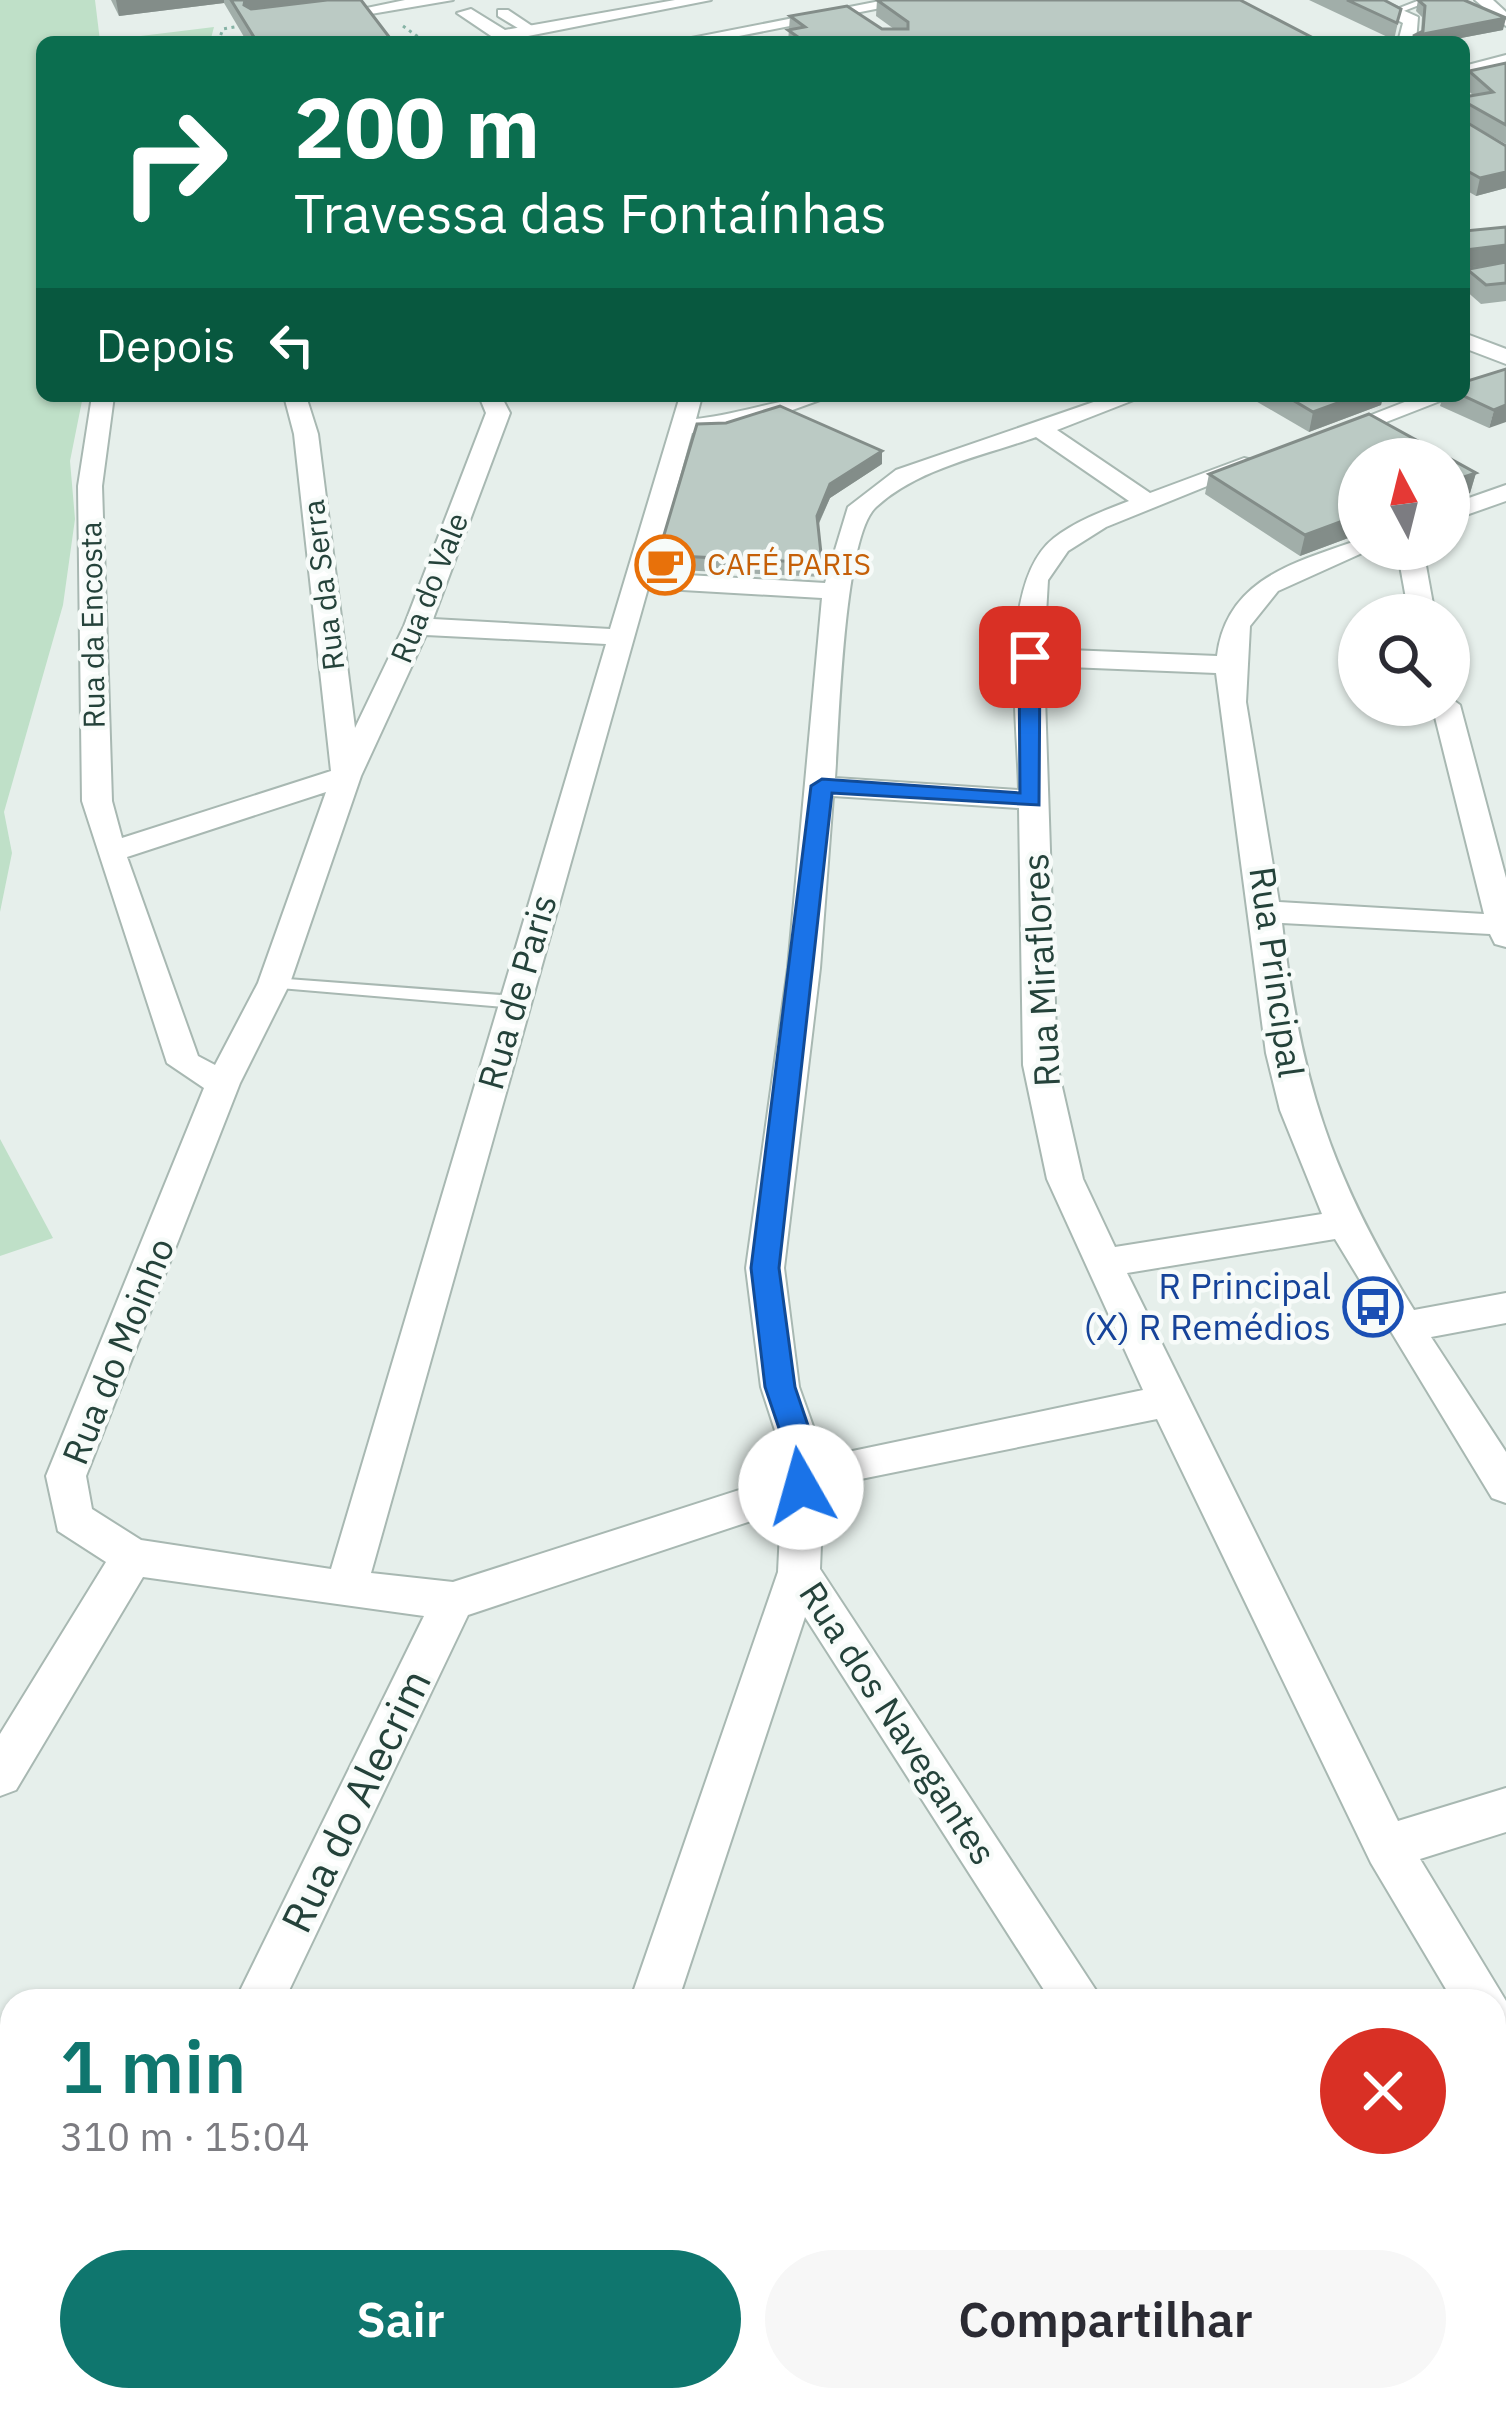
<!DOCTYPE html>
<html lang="pt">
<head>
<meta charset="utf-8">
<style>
  body { margin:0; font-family:"IBM Plex Sans",sans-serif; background:#f7f7f7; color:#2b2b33; height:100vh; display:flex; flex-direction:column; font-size:45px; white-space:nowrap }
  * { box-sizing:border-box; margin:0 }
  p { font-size:39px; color:#7c7c81 }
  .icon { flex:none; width:66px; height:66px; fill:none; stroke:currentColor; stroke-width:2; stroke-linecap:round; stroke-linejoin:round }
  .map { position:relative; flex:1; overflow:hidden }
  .panel { position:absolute; left:0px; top:1989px; width:1506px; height:423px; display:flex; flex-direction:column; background:#fff; border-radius:36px 36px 0 0; box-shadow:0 3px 9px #0004 }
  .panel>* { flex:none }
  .hud { position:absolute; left:36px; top:36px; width:1434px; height:366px; border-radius:18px; box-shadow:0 3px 9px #0004; background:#0b6e4f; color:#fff; overflow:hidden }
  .needle { width:78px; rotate:353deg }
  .buttons { position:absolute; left:1338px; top:438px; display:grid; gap:24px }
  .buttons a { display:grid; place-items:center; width:132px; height:132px; border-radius:50%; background:#fff; box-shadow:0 3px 9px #0004; font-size:60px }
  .pin { position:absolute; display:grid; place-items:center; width:102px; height:102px; color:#fff; margin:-51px; border-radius:24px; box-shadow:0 6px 18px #0006 }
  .me { position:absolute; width:132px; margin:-66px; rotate:353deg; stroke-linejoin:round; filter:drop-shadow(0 0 9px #0008) }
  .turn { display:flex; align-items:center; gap:42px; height:252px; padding:0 60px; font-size:54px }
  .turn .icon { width:156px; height:156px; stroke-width:2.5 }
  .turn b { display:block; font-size:84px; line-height:102px }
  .then { display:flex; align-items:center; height:114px; padding:0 60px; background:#0003; gap:24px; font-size:45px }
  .round { display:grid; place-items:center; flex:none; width:126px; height:126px; border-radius:63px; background:#f7f7f7 }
  .overview { display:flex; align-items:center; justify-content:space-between; height:204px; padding:0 60px }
  h1 { font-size:72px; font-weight:600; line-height:90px; color:#0f766e }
  .action { display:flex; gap:24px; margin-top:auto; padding:24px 60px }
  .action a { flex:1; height:138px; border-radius:72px; background:#0f766e; color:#fff; font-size:48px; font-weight:600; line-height:138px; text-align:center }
  .action a+a { background:#f7f7f7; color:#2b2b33 }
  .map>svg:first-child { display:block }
</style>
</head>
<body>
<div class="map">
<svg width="1506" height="2411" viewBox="0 0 1506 2411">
  <rect width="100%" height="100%" fill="#e6efeb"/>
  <!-- green -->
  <g fill="#bfe0c8">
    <polygon points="0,0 95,0 100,41 214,27 210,42 42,42 42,396 83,396 70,461 75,519 63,605 4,812 12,853 0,912"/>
    <polygon points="0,1139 53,1238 0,1256"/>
  </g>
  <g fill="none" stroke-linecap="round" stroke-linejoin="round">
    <!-- service casing -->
    <g stroke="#a8b8b2" stroke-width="4">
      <g id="service">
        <polygon points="1420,0 1432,0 1396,14 1389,12"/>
        <polygon points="274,978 515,996 523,1002 515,1008 268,987 266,983 268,979"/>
      </g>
    </g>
    <!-- pedestrian casing -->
    <g stroke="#a8b8b2" stroke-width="4">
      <polygon id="pedestrian" points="498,10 508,10 538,30 526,33 498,16"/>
    </g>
    <!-- minor casing -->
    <g stroke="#a8b8b2" stroke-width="4">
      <g id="minor">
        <polygon points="405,0 453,0 365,15 357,10"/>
        <polygon points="675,0 711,0 518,38 521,42 500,42 457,13 471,9 505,30"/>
        <polygon points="885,0 921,0 709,42 671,42"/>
        <polygon points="1359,0 1380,0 1418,17 1416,42 1398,42 1403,23"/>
        <polygon points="1475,0 1493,0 1506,12 1506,26"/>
        <polygon points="1506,55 1506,65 1464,77 1464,66"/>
        <polygon points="1464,333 1506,349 1506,364 1464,348"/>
        <path d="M92,396H114L102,486L112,801L122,838L331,771L294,434L284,396H306L318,434L355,728L404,626L486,413L479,396H501L510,413L433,619L610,629L680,396H702L696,419C743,414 785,396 831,396L748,426L692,433L653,573L825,583L848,507L896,470L1111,396H1144L1057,430L1150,493L1244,458L1264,463L1106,527L1068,551L1048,580L1044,649L1217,656C1226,582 1289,564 1350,543L1359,540V549H1371L1278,591L1250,626L1246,702L1279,902L1484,914L1432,705H1449V697L1460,705L1506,878V947L1495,944L1490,934L1282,923C1300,1079 1331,1176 1414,1310L1506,1293V1323L1431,1337L1506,1452V1503L1492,1498L1335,1239L1127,1273L1398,1821L1506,1788V1832L1420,1859L1506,2001V2061L1494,2056V2001H1453L1371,1863L1157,1419L851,1481L823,1495L820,1569L1103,2001H1051L805,1617L678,2001H630L778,1572L781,1511L468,1615L284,2001H235L424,1616L143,1577L16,1790L0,1796V1734L106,1562L58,1531L46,1476L204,1088L167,1063L82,801L78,486ZM1036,437L1129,501C1103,511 1076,521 1054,538C997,583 1018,724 1019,790L835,778C839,728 843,537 876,507C919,468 983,456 1036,437ZM648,588L822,598L788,968L746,1268L761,1387L784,1458L783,1476L453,1582L371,1573ZM426,635L606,644L331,1569L141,1540L92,1509L86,1476L240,1083L290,983L361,776ZM1044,666L1216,673L1266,1053L1280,1110L1322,1214L1115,1247L1083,1179L1057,1065ZM326,792L258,983L215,1065L198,1056L127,857ZM833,796L1019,808L1023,1065L1047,1179L1143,1390L824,1457L799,1387L784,1268L820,968Z"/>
        <polygon points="1420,396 1453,396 1340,440 1320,435"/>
        <polygon points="1506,485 1506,501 1449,521 1449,505"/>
        <polygon points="1397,549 1423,549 1435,615 1409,615"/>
        <polygon points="1506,2244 1506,2301 1494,2306 1494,2249"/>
        <polygon points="32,2400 89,2400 84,2411 27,2411"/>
        <polygon points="352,2400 432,2400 437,2411 357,2411"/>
        <polygon points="489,2400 545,2400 541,2411 485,2411"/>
        <polygon points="851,2400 908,2400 913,2411 856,2411"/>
        <polygon points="1305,2400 1363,2400 1368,2411 1310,2411"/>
      </g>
    </g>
    <!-- path -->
    <g stroke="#86b3a5" stroke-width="3" stroke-dasharray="3 4.5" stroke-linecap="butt">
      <polyline points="403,26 425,42"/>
      <polyline points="218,42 223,29 245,25"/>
    </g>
    <!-- service -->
    <use href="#service" fill="#fff" fill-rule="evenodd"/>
    <!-- pedestrian -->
    <use href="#pedestrian" fill="#fff" fill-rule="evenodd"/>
    <!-- minor -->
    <use href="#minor" fill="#fff" fill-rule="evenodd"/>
  </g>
  <!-- wall -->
  <g fill="#a1aea9">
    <polygon points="111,0 361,0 393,42 247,42 224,3 119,16"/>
    <polygon points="877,0 1321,42 788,42 790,16 882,29 894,29 876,16"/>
    <polygon points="1309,0 1384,0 1401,9 1394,40"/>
    <polygon points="1418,0 1503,30 1440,42 1412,42 1421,32 1422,17 1416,11"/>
    <polygon points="1506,63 1506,144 1466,122 1506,146 1506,188 1476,196 1464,189 1464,97 1473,95 1465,88 1469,71"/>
    <polygon points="1506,227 1506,301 1481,304 1464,289 1464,231"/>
    <polygon points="1506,369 1489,428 1440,406 1443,396 1464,396"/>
    <polygon points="1247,396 1383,396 1381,405 1309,432"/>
    <polygon points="1369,414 1476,473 1470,493 1449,501 1449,459 1359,459 1359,534 1300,556 1205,494 1209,474"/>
    <polygon points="882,464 830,498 818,526 821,577 659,569 658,555"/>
  </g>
  <!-- shaded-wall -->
  <g fill="#838d89">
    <polygon points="116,0 224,0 224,3 119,16"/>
    <polygon points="245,0 347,0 249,19 244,5"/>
    <polygon points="1506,18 1503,30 1440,42 1412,42 1413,36"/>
    <polygon points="1506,172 1506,188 1476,196 1480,178"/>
    <polygon points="1506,245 1506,263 1464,268 1465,250"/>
    <polygon points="1357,396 1383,396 1381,405 1309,432 1313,412"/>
    <polygon points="1506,405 1506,422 1489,428 1494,410"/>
    <polygon points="882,451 882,464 830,498 816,529 817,516 830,484"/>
    <polygon points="1476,473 1470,493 1449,501 1449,482"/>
    <polygon points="1359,515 1359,534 1300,556 1305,535"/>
  </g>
  <!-- building -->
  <g fill="#bbcac4" stroke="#838d89" stroke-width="3">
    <polygon points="231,0 245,0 244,5 251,9 327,0 361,0 393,42 257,42"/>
    <polygon points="877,0 1240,0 1321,42 805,42 788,30 805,27 790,16 847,6 882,29 908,29 908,22"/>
    <polygon points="1347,0 1384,0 1401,9 1397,23"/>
    <polygon points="1418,0 1464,0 1506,18 1413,36 1423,31 1425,6"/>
    <polygon points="1506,63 1506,125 1465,102 1466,122 1506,146 1506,172 1480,178 1464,169 1464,97 1493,92 1469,71"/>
    <polygon points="1506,227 1506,245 1465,250 1469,269 1506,262 1506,283 1486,285 1468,270 1464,272 1464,231"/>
    <polygon points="1506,369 1506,405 1494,410 1464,396 1464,382"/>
    <polygon points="1286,396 1357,396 1313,412"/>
    <polygon points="780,406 882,451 830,484 817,516 822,563 658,555 697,424 726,423"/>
    <polygon points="1369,414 1476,473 1449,482 1449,459 1359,459 1359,515 1305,535 1209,474"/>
  </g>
  <!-- route -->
  <polygon fill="#1a73e8" stroke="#114b97" stroke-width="3" points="1030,651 1040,657 1039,805 832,793 779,1268 795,1387 819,1458 817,1487 801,1500 786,1487 789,1458 765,1387 751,1268 811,786 822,779 1020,793 1019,657"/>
  <!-- icons -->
  <defs>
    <g id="cafe-ring" transform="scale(3)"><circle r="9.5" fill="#f7fbf9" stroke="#e8710a" stroke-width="1.5"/><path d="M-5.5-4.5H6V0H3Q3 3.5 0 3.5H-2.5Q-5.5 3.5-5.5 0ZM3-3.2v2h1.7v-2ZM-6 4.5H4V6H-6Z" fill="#e8710a"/></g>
    <g id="bus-ring" transform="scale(3)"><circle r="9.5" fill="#f7fbf9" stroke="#1a4fb4" stroke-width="1.5"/><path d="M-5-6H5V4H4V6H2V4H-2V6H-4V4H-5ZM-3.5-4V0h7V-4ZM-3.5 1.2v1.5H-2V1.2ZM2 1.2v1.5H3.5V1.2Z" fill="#1a4fb4"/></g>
  </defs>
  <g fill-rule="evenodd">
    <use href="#cafe-ring" x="665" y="565"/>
    <use href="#bus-ring" x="1373" y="1307"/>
  </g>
  <g text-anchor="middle" stroke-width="9" stroke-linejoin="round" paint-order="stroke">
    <!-- far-food labels -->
    <g font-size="30" fill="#c56008" stroke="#f7fbf9" text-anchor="start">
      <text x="707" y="575">CAFÉ PARIS</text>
    </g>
    <!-- far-street labels -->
    <g font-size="30" fill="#24423a" stroke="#f7fbf9">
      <text transform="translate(324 585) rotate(-97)" y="10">Rua da Serra</text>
      <text transform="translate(430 588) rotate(-68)" y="10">Rua do Vale</text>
      <text transform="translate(93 625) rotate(-91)" y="10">Rua da Encosta</text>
    </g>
    <!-- street labels -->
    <g font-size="36" fill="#24423a" stroke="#f7fbf9">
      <text transform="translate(1041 970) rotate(-93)" y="13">Rua Miraflores</text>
      <text transform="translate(1277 972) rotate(82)" y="13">Rua Principal</text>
      <text transform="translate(517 992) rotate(-74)" y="13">Rua de Paris</text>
      <text transform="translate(118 1351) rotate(-68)" y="13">Rua do Moinho</text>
      <text transform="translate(898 1723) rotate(57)" y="13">Rua dos Navegantes</text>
    </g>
    <!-- transit labels -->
    <g font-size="36" fill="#164399" stroke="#f7fbf9" text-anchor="end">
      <text x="1331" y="1299">R Principal<tspan x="1331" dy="41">(X) R Remédios</tspan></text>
    </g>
    <!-- near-street labels -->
    <g font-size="42" fill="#24423a" stroke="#f7fbf9">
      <text transform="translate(356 1801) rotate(-64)" y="15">Rua do Alecrim</text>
    </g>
  </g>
</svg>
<div class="buttons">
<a><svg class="needle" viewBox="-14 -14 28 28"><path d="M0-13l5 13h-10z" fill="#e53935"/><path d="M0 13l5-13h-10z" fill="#7c7c81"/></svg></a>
<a><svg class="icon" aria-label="search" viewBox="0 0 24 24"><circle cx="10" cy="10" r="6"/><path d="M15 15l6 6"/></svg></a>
</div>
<div class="pin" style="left:1030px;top:657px;background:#d93025"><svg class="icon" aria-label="arrive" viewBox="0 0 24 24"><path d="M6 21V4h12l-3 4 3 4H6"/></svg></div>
<svg class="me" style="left:801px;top:1487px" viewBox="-20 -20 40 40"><circle r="19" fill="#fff"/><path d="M0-13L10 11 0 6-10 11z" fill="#1a73e8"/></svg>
<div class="hud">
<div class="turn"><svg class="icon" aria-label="right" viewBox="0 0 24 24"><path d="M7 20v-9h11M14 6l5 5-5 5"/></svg><div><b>200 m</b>Travessa das Fontaínhas</div></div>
<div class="then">Depois<svg class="icon" aria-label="left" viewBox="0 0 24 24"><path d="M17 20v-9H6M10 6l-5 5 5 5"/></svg></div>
</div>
<section class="panel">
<div class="overview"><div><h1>1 min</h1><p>310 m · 15:04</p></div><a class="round" style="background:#d93025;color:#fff"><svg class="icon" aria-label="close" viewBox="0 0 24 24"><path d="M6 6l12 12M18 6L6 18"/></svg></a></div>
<div class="action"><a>Sair</a><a>Compartilhar</a></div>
</section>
</div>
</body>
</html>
